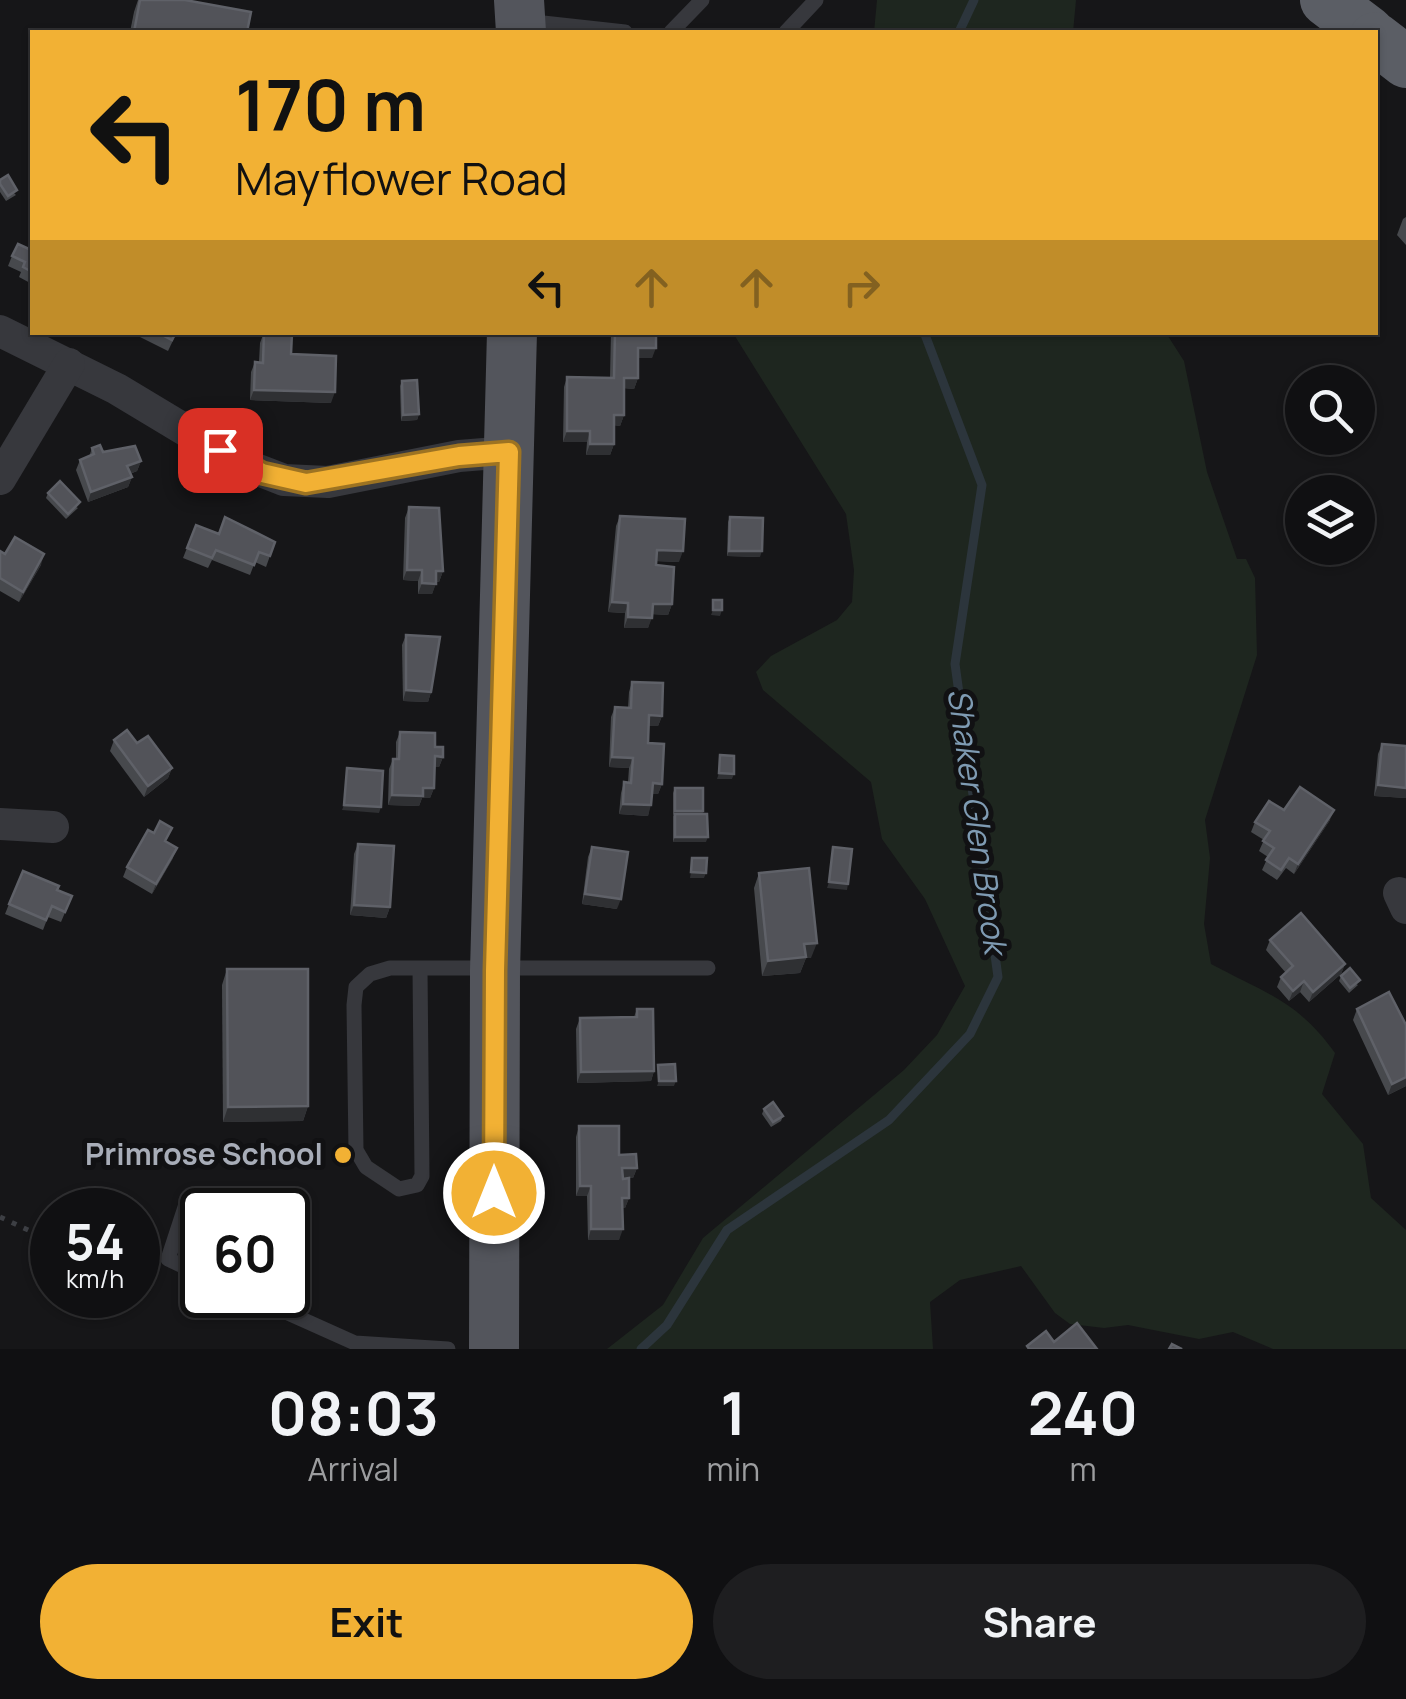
<!DOCTYPE html>
<html lang="en">
<head>
<meta charset="utf-8">
<style>
  body { margin:0; font-family:Manrope,sans-serif; background:#1e1e20; color:#f1f3f6; height:100vh; display:flex; flex-direction:column; font-size:38px; white-space:nowrap }
  * { box-sizing:border-box; margin:0 }
  p { font-size:32px; color:#9c9d9f }
  .icon { flex:none; width:55px; height:55px; fill:none; stroke:currentColor; stroke-width:2; stroke-linecap:round; stroke-linejoin:round }
  .map { position:relative; height:1349px; overflow:hidden }
  .sheet { display:flex; flex-direction:column; background:#101012; flex:1 }
  .sheet>* { flex:none }
  .hud { position:absolute; left:30px; top:30px; width:1348px; height:305px; border-radius:0px; box-shadow:0 2px 8px #0004,0 0 0 2px #303032; background:#f2b134; color:#111; overflow:hidden }
  .fabs { position:absolute; left:1285px; top:365px; display:grid; gap:20px }
  .fabs a { display:grid; place-items:center; width:90px; height:90px; border-radius:50%; background:#101012; box-shadow:0 2px 8px #0004,0 0 0 2px #303032; font-size:50px }
  .speed { position:absolute; left:30px; top:1188px; display:flex; gap:20px; font-size:50px; font-weight:700; text-align:center }
  .speed>* { display:grid; place-content:center; width:130px; height:130px; border-radius:50%; background:#101012; box-shadow:0 2px 8px #0004,0 0 0 2px #303032; line-height:1 }
  .speed small { font-size:25px; font-weight:400 }
  .speed .limit { border:5px solid #111; border-radius:15px; background:#fff; color:#111 }
  .pin { position:absolute; display:grid; place-items:center; width:85px; height:85px; color:#fff; margin:-42px; border-radius:20px; box-shadow:0 5px 15px #0006 }
  .me { position:absolute; width:110px; margin:-55px; rotate:0deg; stroke-linejoin:round; filter:drop-shadow(0 0 8px #0008) }
  .turn { display:flex; align-items:center; gap:35px; height:210px; padding:0 40px; font-size:45px }
  .turn .icon { width:130px; height:130px; stroke-width:2.5 }
  .turn b { display:block; font-size:70px; line-height:85px }
  .lanes { display:flex; align-items:center; height:95px; padding:0 40px; background:#0003; justify-content:center; gap:50px; direction:ltr }
  .lanes .off { opacity:.35 }
  .eta { display:flex; justify-content:space-evenly; align-items:center; height:170px; text-align:center }
  .eta b { font-size:60px; font-weight:700; line-height:70px }
  .button { display:flex; gap:20px; margin-top:auto; padding:20px 40px }
  .button a { flex:1; height:115px; border-radius:60px; background:#f2b134; color:#111; font-size:40px; font-weight:700; line-height:115px; text-align:center }
  .button a+a { background:#1e1e20; color:#f1f3f6 }
  .map>svg:first-child { display:block }
</style>
</head>
<body>
<div class="map">
<svg width="1406" height="1349" viewBox="0 0 1406 1349">
  <rect width="100%" height="100%" fill="#161618"/>
  <!-- green -->
  <g fill="#1e261f">
    <polygon points="877,0 1076,0 1073,32 874,32"/>
    <path d="M733,333H1166L1184,361L1207,472L1237,559H1246L1255,578L1257,655L1205,820L1210,858L1204,924L1211,964C1265,993 1298,1001 1335,1053L1322,1094L1363,1144L1371,1198L1406,1230V1349H1273L1233,1332L1199,1339L1128,1325L1104,1328L1070,1324L1055,1313L1021,1266L960,1280L930,1302L933,1349H607L663,1305L703,1238L904,1070L937,1035L965,986L925,899L882,839L871,782L763,690L756,672L771,656L837,620L852,602L854,570L846,514Z"/>
  </g>
  <g fill="none" stroke-linecap="round" stroke-linejoin="round">
    <!-- stream -->
    <g stroke="#2c353c" stroke-width="9">
      <polyline points="959,32 974,0"/>
      <polyline points="641,1349 667,1325 727,1230 889,1120 970,1034 998,977 955,664 982,485 924,332"/>
    </g>
    <!-- path -->
    <polyline stroke="#3d3f44" stroke-width="5" stroke-dasharray="5 8" stroke-linecap="butt" points="0,1217 52,1241"/>
    <!-- service -->
    <g stroke="#37383d" stroke-width="15">
      <polyline points="525,21 625,32"/>
      <polyline points="671,32 702,0"/>
      <polyline points="786,32 816,0"/>
      <polyline points="420,969 422,1176 417,1185 399,1189 366,1167 356,1150 354,1005 356,987 370,974 390,968 708,968"/>
      <polyline points="187,1201 168,1259 202,1275"/>
      <polyline points="248,1295 355,1343 448,1349"/>
    </g>
    <!-- minor -->
    <g stroke="#37383d" stroke-width="32">
      <polyline points="0,331 117,389 240,463 284,480 328,482 459,456 509,452"/>
      <polyline points="0,479 69,364"/>
      <polyline points="0,824 53,827"/>
      <polyline points="1399,893 1406,908"/>
    </g>
    <!-- primary -->
    <g stroke="#53555c" stroke-width="50">
      <polyline points="519,0 521,32"/>
      <polyline points="494,1349 495,971 512,332"/>
    </g>
    <!-- trunk -->
    <g stroke="#5b5e65" stroke-width="52">
      <polyline points="1326,0 1368,32"/>
      <polyline points="1375,38 1406,62"/>
    </g>
  </g>
  <!-- wall -->
  <g fill="#47494d">
    <polygon points="138,0 185,0 247,32 130,32 134,12"/>
    <polygon points="0,180 16,195 6,201 0,192"/>
    <polygon points="1406,217 1406,245 1397,235 1403,219"/>
    <polygon points="32,242 32,284 19,277 21,272 8,266 12,256 29,249"/>
    <polygon points="130,332 177,332 168,351"/>
    <polygon points="264,332 291,354 331,403 250,400 251,372 255,362 259,362 260,343"/>
    <polygon points="611,332 656,332 652,358 638,358 638,378 634,389 624,388 624,415 620,426 614,425 614,444 610,455 586,455 587,442 563,442 564,387 567,377 610,378"/>
    <polygon points="402,381 419,414 417,420 401,421 400,386"/>
    <polygon points="92,448 141,461 137,471 130,474 132,477 128,487 88,502 76,470 80,460 89,457"/>
    <polygon points="48,493 78,508 66,519 46,498"/>
    <polygon points="409,507 443,571 439,582 436,582 432,594 418,594 418,581 403,580 405,518"/>
    <polygon points="620,516 679,562 656,561 656,565 672,604 668,615 652,614 648,628 624,628 625,613 608,612 616,526"/>
    <polygon points="730,517 760,557 727,556 728,522"/>
    <polygon points="196,525 219,534 275,542 266,567 255,562 250,575 212,560 208,568 183,558"/>
    <polygon points="0,551 41,565 19,602 0,591"/>
    <polygon points="406,635 431,692 428,702 403,701 402,645"/>
    <polygon points="632,682 662,716 658,726 649,726 648,743 662,784 658,794 652,794 648,816 619,814 621,793 624,782 628,782 629,768 609,767 611,717 615,707 628,708 629,692"/>
    <polygon points="400,732 435,747 443,757 439,767 434,767 434,788 430,798 422,798 419,806 388,805 389,769 393,759 396,759 396,742"/>
    <polygon points="114,740 137,743 172,768 168,778 144,797 110,751"/>
    <polygon points="1382,744 1406,746 1406,798 1374,796 1378,754"/>
    <polygon points="675,788 703,811 702,814 706,842 673,842 673,793"/>
    <polygon points="1284,810 1330,820 1294,874 1286,868 1277,880 1262,870 1268,857 1259,851 1264,840 1251,832 1255,822"/>
    <polygon points="167,842 173,858 152,894 123,877 127,867"/>
    <polygon points="358,844 390,907 386,918 350,915 354,854"/>
    <polygon points="592,847 617,909 582,904 588,857"/>
    <polygon points="759,873 811,958 806,958 800,973 762,976 754,888"/>
    <polygon points="57,890 72,896 61,922 48,917 43,930 5,914 9,904"/>
    <polygon points="1270,940 1345,964 1341,974 1309,1002 1300,992 1289,1001 1277,987 1281,977 1286,973 1266,950"/>
    <polygon points="227,969 308,1106 303,1121 223,1122 222,985"/>
    <polygon points="1341,976 1358,985 1349,993 1339,981"/>
    <polygon points="637,1009 654,1071 651,1081 577,1083 576,1029 580,1018 634,1017"/>
    <polygon points="1357,1009 1406,1025 1406,1086 1388,1095 1353,1020"/>
    <polygon points="764,1109 783,1116 781,1121 771,1127 762,1114"/>
    <polygon points="579,1126 637,1168 633,1178 623,1178 629,1198 625,1208 623,1208 619,1240 588,1240 587,1196 576,1196 576,1137"/>
  </g>
  <!-- shaded-wall -->
  <g fill="#2f3033">
    <polygon points="638,348 656,348 652,358 634,358"/>
    <polygon points="624,378 638,378 634,389 621,388"/>
    <polygon points="254,390 335,392 331,403 250,400"/>
    <polygon points="419,414 417,420 401,421 403,415"/>
    <polygon points="614,415 624,415 620,426 610,425"/>
    <polygon points="567,431 590,431 587,442 563,442"/>
    <polygon points="590,444 614,444 610,455 586,455"/>
    <polygon points="141,461 137,471 124,476 127,466"/>
    <polygon points="132,477 128,487 88,502 91,492"/>
    <polygon points="657,550 683,551 679,562 653,561"/>
    <polygon points="729,551 762,551 760,557 727,556"/>
    <polygon points="44,554 41,565 19,602 23,592"/>
    <polygon points="407,570 422,570 418,581 403,580"/>
    <polygon points="436,571 443,571 439,582 432,581"/>
    <polygon points="422,583 436,584 432,594 418,594"/>
    <polygon points="612,602 628,603 625,613 608,612"/>
    <polygon points="653,604 672,604 668,615 649,614"/>
    <polygon points="713,610 722,610 720,616 711,615"/>
    <polygon points="628,617 652,618 648,628 624,628"/>
    <polygon points="406,690 431,692 428,702 403,701"/>
    <polygon points="649,715 662,716 658,726 645,726"/>
    <polygon points="435,756 443,757 439,767 431,767"/>
    <polygon points="612,757 633,758 629,768 609,767"/>
    <polygon points="172,768 168,778 144,797 148,786"/>
    <polygon points="719,773 734,774 732,779 717,779"/>
    <polygon points="653,783 662,784 658,794 649,794"/>
    <polygon points="1378,785 1406,788 1406,798 1374,796"/>
    <polygon points="423,788 434,788 430,798 422,798 419,806 388,805 392,795"/>
    <polygon points="623,804 651,805 648,816 619,814"/>
    <polygon points="344,805 381,807 379,813 342,810"/>
    <polygon points="1334,810 1330,820 1294,874 1298,864"/>
    <polygon points="675,811 703,811 701,817 673,816"/>
    <polygon points="675,837 708,837 706,842 673,842"/>
    <polygon points="177,848 173,858 152,894 156,884"/>
    <polygon points="691,872 706,873 704,878 690,878"/>
    <polygon points="829,882 848,884 847,890 827,888"/>
    <polygon points="585,894 621,899 617,909 582,904"/>
    <polygon points="354,905 390,907 386,918 350,915"/>
    <polygon points="817,943 811,958 806,958 800,973 762,976 768,961 804,944"/>
    <polygon points="1345,964 1341,974 1309,1002 1313,992"/>
    <polygon points="1304,981 1300,992 1289,1001 1293,991"/>
    <polygon points="654,1071 651,1081 577,1083 581,1072"/>
    <polygon points="1406,1077 1406,1086 1388,1095 1392,1084"/>
    <polygon points="659,1081 676,1081 674,1086 657,1086"/>
    <polygon points="308,1106 303,1121 223,1122 228,1107"/>
    <polygon points="622,1168 637,1168 633,1178 619,1178"/>
    <polygon points="580,1186 591,1186 587,1196 576,1196"/>
    <polygon points="622,1198 629,1198 625,1208 619,1208"/>
    <polygon points="591,1229 623,1229 619,1240 588,1240"/>
  </g>
  <!-- building -->
  <g fill="#525359" stroke="#5f6168" stroke-width="2.5">
    <polygon points="140,0 185,0 251,12 247,32 134,32"/>
    <polygon points="8,175 17,190 8,196 0,184 0,180"/>
    <polygon points="32,242 32,272 23,267 25,262 12,256 18,244 29,249"/>
    <polygon points="156,332 176,332 172,340"/>
    <polygon points="264,332 292,333 291,354 336,356 335,392 254,390 255,362 263,363"/>
    <polygon points="615,332 656,332 656,348 638,348 638,378 624,378 624,415 614,415 614,444 590,444 590,431 567,431 567,377 614,378"/>
    <polygon points="417,380 419,414 403,415 402,381"/>
    <polygon points="100,445 103,452 135,446 141,461 127,466 132,477 91,492 80,460 94,454 92,448"/>
    <polygon points="60,481 80,502 68,514 48,493"/>
    <polygon points="409,507 439,508 443,571 436,571 436,584 422,583 422,570 407,570"/>
    <polygon points="620,516 685,519 683,551 657,550 656,565 674,567 672,604 653,604 652,618 628,617 628,603 612,602"/>
    <polygon points="225,517 275,542 270,556 259,552 254,565 216,550 212,558 187,548 196,525 219,534"/>
    <polygon points="730,517 763,518 762,551 729,551"/>
    <polygon points="15,537 44,554 23,592 0,578 0,551 5,554"/>
    <rect x="713" y="600" width="9" height="10"/>
    <polygon points="406,635 440,637 431,692 406,690"/>
    <polygon points="632,682 663,683 662,716 649,715 648,743 664,744 662,784 653,783 651,805 623,804 624,782 631,783 633,758 612,757 615,707 631,708"/>
    <polygon points="127,730 137,743 148,736 172,768 148,786 114,740"/>
    <polygon points="400,732 435,733 435,747 443,747 443,757 435,756 434,788 423,788 423,796 392,795 393,759 399,759"/>
    <polygon points="1382,744 1406,746 1406,788 1378,785"/>
    <polygon points="720,755 734,756 734,774 719,773"/>
    <polygon points="347,768 383,771 381,807 344,805"/>
    <polygon points="1300,787 1334,810 1298,864 1289,858 1281,870 1266,860 1274,848 1263,841 1270,831 1255,822 1269,801 1284,810"/>
    <rect x="675" y="788" width="28" height="23"/>
    <polygon points="675,814 707,814 708,837 675,837"/>
    <polygon points="160,821 172,828 165,841 177,848 156,884 127,867 148,830 154,833"/>
    <polygon points="358,844 394,846 390,907 354,905"/>
    <polygon points="592,847 628,852 621,899 585,894"/>
    <polygon points="833,847 852,849 848,884 829,882"/>
    <polygon points="692,858 707,858 706,873 691,872"/>
    <polygon points="809,868 817,943 804,944 806,957 768,961 759,873"/>
    <polygon points="23,871 59,886 57,890 72,896 65,912 52,906 46,920 9,904"/>
    <polygon points="1301,913 1345,964 1313,992 1304,981 1293,991 1281,977 1293,966 1270,940"/>
    <polygon points="1350,968 1360,980 1350,988 1341,976"/>
    <polygon points="227,969 308,969 308,1106 228,1107"/>
    <polygon points="1389,992 1406,1025 1406,1077 1392,1084 1357,1009"/>
    <polygon points="637,1009 653,1009 654,1071 581,1072 580,1018 637,1017"/>
    <polygon points="675,1064 676,1081 659,1081 658,1065"/>
    <polygon points="773,1102 783,1116 773,1122 764,1109"/>
    <polygon points="579,1126 619,1126 619,1155 636,1154 637,1168 622,1168 623,1179 629,1178 629,1198 622,1198 623,1229 591,1229 591,1186 580,1186"/>
    <polygon points="1077,1323 1097,1349 1029,1349 1027,1346 1046,1331 1054,1342"/>
    <polygon points="1172,1344 1182,1349 1169,1349"/>
  </g>
  <g fill="none" stroke-linecap="round" stroke-linejoin="round">
    <!-- route casing -->
    <g stroke="#9d7322" stroke-width="25">
      <polyline id="route" points="220,450 262,473 306,483 459,456 509,452 495,971 494,1193"/>
    </g>
    <!-- route -->
    <use href="#route" stroke="#f2b134" stroke-width="18"/>
  </g>
  <!-- markers -->
  <circle fill="#f2b134" stroke="#111113" stroke-width="4" cx="343" cy="1155" r="10"/>
  <g text-anchor="middle" stroke-width="10" stroke-linejoin="round" paint-order="stroke">
    <!-- poi labels -->
    <g font-size="30" font-weight="bold" fill="#a8adb8" stroke="#111113" text-anchor="end">
      <text x="323" y="1165">Primrose School</text>
    </g>
    <!-- water labels -->
    <g font-size="32" font-style="italic" fill="#7f9bb3" stroke="#111113">
      <text transform="translate(977 821) rotate(82)" y="11">Shaker Glen Brook</text>
    </g>
  </g>
</svg>
<div class="fabs">
<a><svg class="icon" aria-label="search" viewBox="0 0 24 24"><circle cx="10" cy="10" r="6"/><path d="M15 15l6 6"/></svg></a>
<a><svg class="icon" aria-label="layers" viewBox="0 0 24 24"><path d="M12 4l9 5-9 5-9-5zM3 14l9 5 9-5"/></svg></a>
</div>
<div class="speed"><div>54<small>km/h</small></div><div class="limit">60</div></div>
<div class="pin" style="left:220px;top:450px;background:#d93025"><svg class="icon" aria-label="arrive" viewBox="0 0 24 24"><path d="M6 21V4h12l-3 4 3 4H6"/></svg></div>
<svg class="me" style="left:494px;top:1193px" viewBox="-20 -20 40 40"><circle r="17" fill="#f2b134" stroke="#fff" stroke-width="3"/><path d="M0-11L8 9 0 5-8 9z" fill="#fff"/></svg>
<div class="hud">
<div class="turn"><svg class="icon" aria-label="left" viewBox="0 0 24 24"><path d="M17 20v-9H6M10 6l-5 5 5 5"/></svg><div><b>170 m</b>Mayflower Road</div></div>
<div class="lanes"><svg class="icon" aria-label="left" viewBox="0 0 24 24"><path d="M17 20v-9H6M10 6l-5 5 5 5"/></svg><svg class="icon off" aria-label="ahead" viewBox="0 0 24 24"><path d="M12 20V5M6 11l6-6 6 6"/></svg><svg class="icon off" aria-label="ahead" viewBox="0 0 24 24"><path d="M12 20V5M6 11l6-6 6 6"/></svg><svg class="icon off" aria-label="right" viewBox="0 0 24 24"><path d="M7 20v-9h11M14 6l5 5-5 5"/></svg></div>
</div>
</div>
<section class="sheet">
<div class="eta">
<div><b>08:03</b><p>Arrival</p></div>
<div><b>1</b><p>min</p></div>
<div><b>240</b><p>m</p></div>
</div>
<div class="button"><a>Exit</a><a>Share</a></div>
</section>
</body>
</html>
